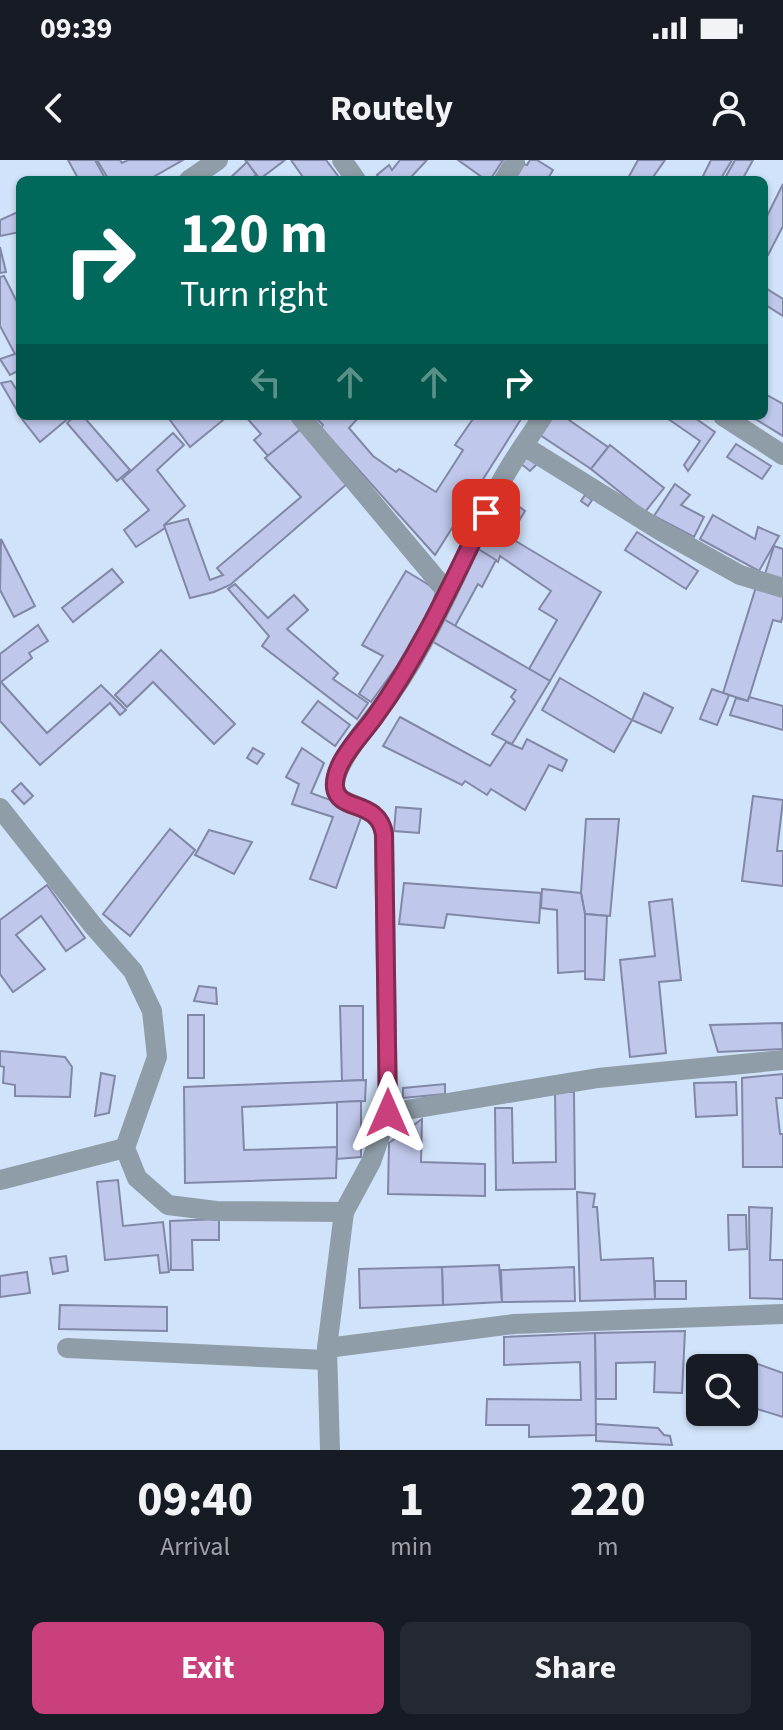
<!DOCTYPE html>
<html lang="en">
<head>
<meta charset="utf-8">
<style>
  body { margin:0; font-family:"Source Sans 3",sans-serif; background:#242831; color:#f1f3f6; height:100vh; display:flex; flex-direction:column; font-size:30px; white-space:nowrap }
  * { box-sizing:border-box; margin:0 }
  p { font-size:26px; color:#9ea1a6 }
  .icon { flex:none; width:44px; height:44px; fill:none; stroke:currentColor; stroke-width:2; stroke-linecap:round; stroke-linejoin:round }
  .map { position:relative; height:1290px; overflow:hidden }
  .details { display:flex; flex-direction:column; background:#171b24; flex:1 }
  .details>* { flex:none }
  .banner { position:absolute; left:16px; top:16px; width:752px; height:244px; border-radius:12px; box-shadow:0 2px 6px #0004; background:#00695c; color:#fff; overflow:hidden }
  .controls { position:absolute; left:686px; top:1194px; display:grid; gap:16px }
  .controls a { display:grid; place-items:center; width:72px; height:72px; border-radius:12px; background:#171b24; box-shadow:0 2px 6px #0004; font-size:40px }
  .pin { position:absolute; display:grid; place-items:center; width:68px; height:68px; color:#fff; margin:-34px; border-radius:16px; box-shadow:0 4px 12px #0006 }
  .me { position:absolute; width:88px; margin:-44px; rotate:0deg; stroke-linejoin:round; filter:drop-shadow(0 0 6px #0008) }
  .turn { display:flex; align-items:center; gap:28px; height:168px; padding:0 32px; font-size:36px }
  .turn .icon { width:104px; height:104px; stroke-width:2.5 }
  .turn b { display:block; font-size:56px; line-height:68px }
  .lanes { display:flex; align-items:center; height:76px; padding:0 32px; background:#0003; justify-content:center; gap:40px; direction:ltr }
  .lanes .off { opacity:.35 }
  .eta { display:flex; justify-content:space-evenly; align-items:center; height:136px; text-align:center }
  .eta b { font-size:48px; font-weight:700; line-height:56px }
  .action { display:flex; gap:16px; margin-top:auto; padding:16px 32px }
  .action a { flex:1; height:92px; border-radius:12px; background:#c9407c; color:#fff; font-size:32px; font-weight:700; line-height:92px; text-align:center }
  .action a+a { background:#242831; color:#f1f3f6 }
  .status { display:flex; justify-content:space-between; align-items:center; height:56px; padding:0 40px; background:#171b24; direction:ltr }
  .status svg { height:22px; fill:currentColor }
  header { display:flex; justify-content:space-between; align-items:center; height:104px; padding:0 32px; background:#171b24; font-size:36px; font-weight:700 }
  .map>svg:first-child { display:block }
</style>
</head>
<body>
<div class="status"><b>09:39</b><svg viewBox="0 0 49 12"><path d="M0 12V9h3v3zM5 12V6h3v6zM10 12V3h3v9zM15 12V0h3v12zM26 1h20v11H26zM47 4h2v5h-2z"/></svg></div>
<header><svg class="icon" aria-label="back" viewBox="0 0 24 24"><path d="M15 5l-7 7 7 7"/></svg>Routely<svg class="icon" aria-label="person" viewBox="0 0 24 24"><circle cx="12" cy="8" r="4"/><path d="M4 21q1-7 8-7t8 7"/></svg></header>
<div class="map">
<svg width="783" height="1290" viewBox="0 0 783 1290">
  <rect width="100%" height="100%" fill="#d1e3fa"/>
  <!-- building -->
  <g fill="#bfc7ea" stroke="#8187a6" stroke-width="2">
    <polygon points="68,0 95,0 106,20 79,20"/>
    <polygon points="97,0 120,0 122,3 128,0 183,0 148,20 109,20"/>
    <polygon points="245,0 285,0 260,19"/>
    <polygon points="291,0 326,0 341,20 305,20"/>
    <polygon points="400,0 427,0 412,16 416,20 381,20 377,15 389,5 392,10"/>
    <polygon points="458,0 503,0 490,20 486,20"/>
    <polygon points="530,0 537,0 553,10 547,20 513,20 523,4 527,5"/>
    <polygon points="638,0 665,0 651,20 627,20"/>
    <polygon points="711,0 732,0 720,20 701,20"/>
    <polygon points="735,0 753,0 742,20 724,20"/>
    <polygon points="247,2 256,15 250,20 228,20"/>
    <polygon points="783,24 783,66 768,95 764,93 764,62"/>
    <polygon points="20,51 20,72 0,76 0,60"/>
    <polygon points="0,87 6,112 0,113"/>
    <polygon points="4,116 20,148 20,210 10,215 0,199 15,194 0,166 0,117"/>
    <polygon points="764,127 783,139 783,156 764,144"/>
    <polygon points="11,221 20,235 20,256 71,256 40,282 22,259 1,223"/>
    <polygon points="765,234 783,244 783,276 752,257 764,256"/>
    <polygon points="75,256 83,256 130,310 117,321 67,263"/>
    <polygon points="167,256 228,256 190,287"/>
    <polygon points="245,256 290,256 301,269 268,296 254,280 261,274"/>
    <polygon points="314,256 360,256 349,268 373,296 396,312 399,309 436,332 463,290 455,285 475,256 523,256 435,395 321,268 323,265"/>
    <polygon points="550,256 572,256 569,260 608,287 591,309 537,273"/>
    <polygon points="664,256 692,256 715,272 688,311 684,305 700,281"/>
    <polygon points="301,269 347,324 230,425 214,432 190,438 164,365 188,359 210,420 223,415 217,408 301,337 265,298"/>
    <polygon points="173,273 184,285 157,310 185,346 164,365 165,368 136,387 124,370 149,350 122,319"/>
    <polygon points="736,284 771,306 762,319 727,297"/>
    <polygon points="610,285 664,328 645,352 591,309"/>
    <polygon points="527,296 537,304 530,311 520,303"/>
    <polygon points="675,324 690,335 681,345 704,357 694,377 654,356"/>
    <polygon points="585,335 592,340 588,346 581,341"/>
    <polygon points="505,336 525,351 509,377 601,432 550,521 529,509 557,460 539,449 551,431 500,396 498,402 475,387"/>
    <polygon points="713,355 755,379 758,367 779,376 759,411 700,379"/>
    <polygon points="637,372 698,411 686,429 625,390"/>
    <polygon points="1,379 35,446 14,457 0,430"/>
    <polygon points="774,386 783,389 783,420 765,414"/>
    <polygon points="475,387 496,400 482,427 478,424 455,466 440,457"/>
    <polygon points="112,409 123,422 73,462 62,448"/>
    <polygon points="406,411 429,425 436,432 432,445 397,506 371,542 359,534 383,496 362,485"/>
    <polygon points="235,424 268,458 294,435 308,450 287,469 338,513 333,519 368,543 357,559 262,486 269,476 228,429"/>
    <polygon points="756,427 783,435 783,455 781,462 773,460 748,541 723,533"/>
    <polygon points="440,457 550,521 512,584 492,574 515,541 511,537 516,530 430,480"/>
    <polygon points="38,465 48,481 29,493 32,498 1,522 47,573 101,525 126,550 120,555 110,543 40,605 0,561 0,494"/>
    <polygon points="161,490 235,564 214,584 153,522 127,547 115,535"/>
    <polygon points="560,518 632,560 614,592 542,550"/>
    <polygon points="712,529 729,535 717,565 700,559"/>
    <polygon points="644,533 673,548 661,573 632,560"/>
    <polygon points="749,537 783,546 783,570 730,555 736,538 748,541"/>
    <polygon points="318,541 350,565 335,586 302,562"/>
    <polygon points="400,557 490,606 506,582 522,589 527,579 567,600 562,611 549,605 525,650 491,629 487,635 465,621 462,625 383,586"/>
    <polygon points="253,588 264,594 257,604 247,598"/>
    <polygon points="302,588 324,603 311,633 363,652 336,728 310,719 333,657 292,644 299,624 286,617"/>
    <polygon points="21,623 33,636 24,644 12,631"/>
    <polygon points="753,636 783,640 777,691 783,691 783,726 742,721"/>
    <polygon points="396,647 421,649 419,673 394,671"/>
    <polygon points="586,659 619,659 610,756 585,754 581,733"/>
    <polygon points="170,669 195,690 130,776 103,754"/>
    <polygon points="209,670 252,682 234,714 195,695"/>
    <polygon points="404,723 541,733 539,763 447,754 444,768 399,764"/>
    <polygon points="47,725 85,778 66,791 41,756 16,775 45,809 13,832 0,814 0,760"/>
    <polygon points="542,729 581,733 585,754 585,811 558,813 557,750 541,748"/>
    <polygon points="672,739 681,820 659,822 666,893 630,897 620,800 655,796 649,742"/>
    <polygon points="585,754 607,756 604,820 585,819"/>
    <polygon points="199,826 216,828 217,844 194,841"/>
    <polygon points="340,846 363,846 363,920 342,921"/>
    <rect x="188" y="855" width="16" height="63"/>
    <polygon points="782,863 783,889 718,892 710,865"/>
    <polygon points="0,891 65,897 72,907 70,937 15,936 15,925 3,923 4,907 0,906"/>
    <polygon points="101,913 115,916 109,953 95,956"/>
    <polygon points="783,914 783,938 776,938 780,974 783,974 783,1007 743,1007 742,918"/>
    <polygon points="366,920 365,941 242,947 244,990 337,987 336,1018 185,1023 184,927"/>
    <polygon points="736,922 737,955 696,957 694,923"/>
    <polygon points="445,924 445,934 403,938 403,928"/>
    <polygon points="555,932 574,932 575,1029 496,1030 495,948 512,948 513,1003 556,1002"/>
    <polygon points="361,941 361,997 337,999 337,942"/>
    <polygon points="422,959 421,1002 485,1004 485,1036 388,1034 389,983"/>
    <polygon points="118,1020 123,1066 163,1062 169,1112 160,1113 158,1095 105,1100 97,1022"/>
    <polygon points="577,1032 595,1034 593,1047 597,1047 601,1100 653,1098 655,1139 580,1141"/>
    <polygon points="749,1047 772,1048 770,1100 783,1100 783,1139 750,1138"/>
    <polygon points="728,1055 746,1055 747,1089 729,1090"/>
    <polygon points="219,1059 219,1080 192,1080 193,1110 171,1110 170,1061"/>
    <polygon points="66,1096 68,1111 53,1114 50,1098"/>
    <polygon points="499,1105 502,1142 443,1145 442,1107"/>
    <polygon points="442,1107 443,1145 360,1148 359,1109"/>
    <polygon points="574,1107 575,1141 502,1142 501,1110"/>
    <polygon points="27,1112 30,1133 0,1137 0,1116"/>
    <rect x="655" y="1121" width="31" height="18"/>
    <polygon points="60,1145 167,1147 167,1171 59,1169"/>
    <polygon points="685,1171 682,1233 654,1232 655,1202 616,1203 616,1239 596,1239 595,1173"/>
    <polygon points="595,1173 596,1275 529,1277 529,1265 486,1265 487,1239 581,1240 580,1202 504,1205 504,1177"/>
    <polygon points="741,1198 783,1213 783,1257 744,1245 744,1208 739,1208"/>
    <polygon points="596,1264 658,1268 664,1275 670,1276 672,1285 596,1281"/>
  </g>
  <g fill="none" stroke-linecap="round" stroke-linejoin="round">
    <!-- minor -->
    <g stroke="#8e9da7" stroke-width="20">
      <polyline points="342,0 356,20"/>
      <polyline points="189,20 218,0"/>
      <polyline points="504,20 515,2"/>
      <polyline points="300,256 448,433"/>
      <polyline points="723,256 783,295"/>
      <polyline points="524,286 661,371 740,415 783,428"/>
      <polyline points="0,648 95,768 133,811 152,851 157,897 125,988 137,1018 168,1045 216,1051 344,1052"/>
      <path d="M388,953L384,674C378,637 331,652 335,622C340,594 375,558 391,534C435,471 463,397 498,328C510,303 528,280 543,256"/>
      <polyline points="0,1020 125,988"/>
      <polyline points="67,1188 326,1200"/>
      <polyline points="327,1188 514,1164 783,1154"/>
      <polyline points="330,1290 327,1188 344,1052 371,1002 388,953 598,918 783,900"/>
    </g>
  </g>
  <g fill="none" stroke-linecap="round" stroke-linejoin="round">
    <!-- route casing -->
    <g stroke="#832a51" stroke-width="20">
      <path id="route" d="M388,953L384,674C378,638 338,653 335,627C333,603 361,576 374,558C420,494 452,423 486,353"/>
    </g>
    <!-- route -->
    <use href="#route" stroke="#c9407c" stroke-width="14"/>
  </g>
</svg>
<div class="controls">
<a><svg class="icon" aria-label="search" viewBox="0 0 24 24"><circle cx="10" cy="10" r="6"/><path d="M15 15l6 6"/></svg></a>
</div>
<div class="pin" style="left:486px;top:353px;background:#d93025"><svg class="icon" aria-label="arrive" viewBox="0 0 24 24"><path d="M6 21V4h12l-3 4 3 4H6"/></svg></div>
<svg class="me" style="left:388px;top:953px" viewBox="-20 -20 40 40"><path d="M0-17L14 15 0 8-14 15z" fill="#c9407c" stroke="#fff" stroke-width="4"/></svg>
<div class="banner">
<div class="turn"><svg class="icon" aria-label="right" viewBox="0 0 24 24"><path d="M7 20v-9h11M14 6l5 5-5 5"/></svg><div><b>120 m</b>Turn right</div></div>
<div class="lanes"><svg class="icon off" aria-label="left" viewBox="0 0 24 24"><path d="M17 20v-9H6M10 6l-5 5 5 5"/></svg><svg class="icon off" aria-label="ahead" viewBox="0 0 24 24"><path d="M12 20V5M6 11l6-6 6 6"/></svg><svg class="icon off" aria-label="ahead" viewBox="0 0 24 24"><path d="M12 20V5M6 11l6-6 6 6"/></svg><svg class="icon" aria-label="right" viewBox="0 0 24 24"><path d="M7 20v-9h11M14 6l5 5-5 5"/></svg></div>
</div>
</div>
<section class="details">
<div class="eta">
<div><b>09:40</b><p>Arrival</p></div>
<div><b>1</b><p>min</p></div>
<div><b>220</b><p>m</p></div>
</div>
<div class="action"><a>Exit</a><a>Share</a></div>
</section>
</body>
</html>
